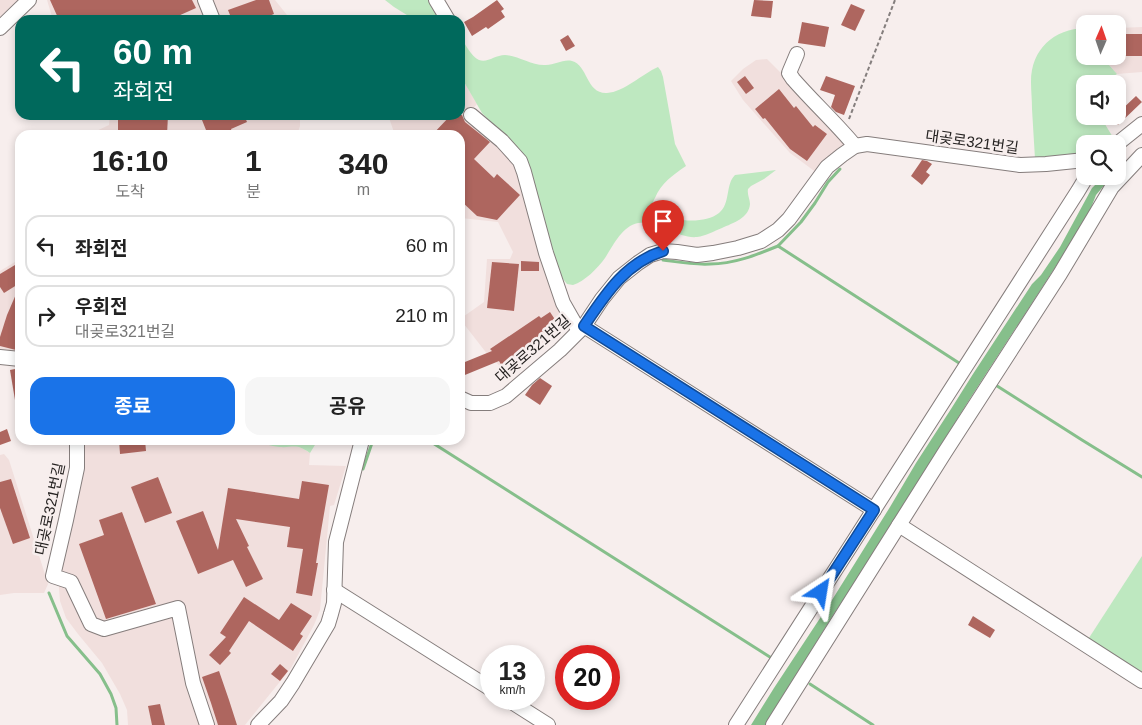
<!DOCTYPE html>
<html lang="ko">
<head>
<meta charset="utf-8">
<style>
  body { margin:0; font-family:Helvetica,"Noto Sans KR",sans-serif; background:#f6f6f6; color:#222; height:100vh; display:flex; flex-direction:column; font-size:19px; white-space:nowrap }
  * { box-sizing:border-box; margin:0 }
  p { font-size:16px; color:#767676 }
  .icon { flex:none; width:28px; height:28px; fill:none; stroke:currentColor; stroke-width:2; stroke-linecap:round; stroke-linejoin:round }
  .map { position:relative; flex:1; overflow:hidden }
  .panel { position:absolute; left:15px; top:130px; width:450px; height:315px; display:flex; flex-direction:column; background:#fff; border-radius:15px; box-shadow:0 2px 8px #0003 }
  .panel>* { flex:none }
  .top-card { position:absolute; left:15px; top:15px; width:450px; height:105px; border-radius:15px; box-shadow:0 2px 8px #0003; background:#00695c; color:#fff; overflow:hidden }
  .needle { width:32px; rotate:2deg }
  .buttons { position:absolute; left:1076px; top:15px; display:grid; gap:10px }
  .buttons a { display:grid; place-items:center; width:50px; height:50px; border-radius:10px; background:#fff; box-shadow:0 2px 8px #0003; font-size:25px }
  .speed { position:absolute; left:480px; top:645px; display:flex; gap:10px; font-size:25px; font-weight:700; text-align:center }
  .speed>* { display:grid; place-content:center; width:65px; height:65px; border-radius:50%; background:#fff; box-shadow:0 2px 8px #0003; line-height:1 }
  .speed small { font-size:12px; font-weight:400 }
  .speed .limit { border:8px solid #d22; background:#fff; color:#111 }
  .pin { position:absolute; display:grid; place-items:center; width:42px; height:42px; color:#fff; margin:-51px -21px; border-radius:50% 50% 50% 0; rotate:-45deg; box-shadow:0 0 5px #0007 }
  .pin .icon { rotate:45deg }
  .me { position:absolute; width:55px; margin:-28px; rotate:33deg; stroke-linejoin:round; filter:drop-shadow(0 0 4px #0008) }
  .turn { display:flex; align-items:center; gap:18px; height:105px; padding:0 15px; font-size:22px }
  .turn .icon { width:65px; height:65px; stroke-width:2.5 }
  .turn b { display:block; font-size:35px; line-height:42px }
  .eta { display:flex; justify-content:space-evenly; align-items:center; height:85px; text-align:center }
  .eta b { font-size:30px; font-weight:700; line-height:35px }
  .action { display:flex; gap:10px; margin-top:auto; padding:10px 15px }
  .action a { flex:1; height:58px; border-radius:15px; background:#1a73e8; color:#fff; font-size:20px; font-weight:700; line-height:58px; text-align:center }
  .action a+a { background:#f6f6f6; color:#222 }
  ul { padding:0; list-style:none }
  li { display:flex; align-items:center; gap:15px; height:62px; margin:0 10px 8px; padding:0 5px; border:2px solid #e0e0e0; border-radius:15px }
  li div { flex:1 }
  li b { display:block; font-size:19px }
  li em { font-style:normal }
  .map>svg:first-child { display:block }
</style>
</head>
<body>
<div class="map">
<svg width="1142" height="725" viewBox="0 0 1142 725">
  <rect width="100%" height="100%" fill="#f7eeed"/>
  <!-- built -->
  <g fill="#f1dfdd">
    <polygon points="0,0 24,0 0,22"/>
    <polygon points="47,0 275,0 291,20 53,20"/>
    <polygon points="1142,27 1142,72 1117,74 1101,56 1118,56 1118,28"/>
    <polygon points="767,59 783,75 848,146 817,173 790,153 743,100 731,81 743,69 756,60"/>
    <polygon points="460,75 477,104 468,114 517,162 565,319 564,326 556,334 503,369 488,355 460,319 484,302 487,259 510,259 513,252 498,222 461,218 460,216 460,135 395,135 388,115 460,115"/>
    <polygon points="110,115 300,115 300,126 297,135 88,135 109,125"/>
    <polygon points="20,259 20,355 0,349 0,271"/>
    <polygon points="80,440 248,440 280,447 295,446 302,448 310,453 309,465 346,466 334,505 330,506 320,610 314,625 291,668 245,725 128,725 127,710 120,694 102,663 78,634 66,618 60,601 58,575"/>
    <polygon points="4,454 9,460 48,584 44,593 14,593 0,595 0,455"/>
  </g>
  <!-- green -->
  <g fill="#bee8c0">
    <polygon points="385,0 432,0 447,20 415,20 394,7"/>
    <path d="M1085,28V56H1101L1117,74L1112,77L1110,84H1085V116H1100L1114,139L1105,144H1085V152L1075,155L1035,159C1034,142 1033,126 1032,109C1032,100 1031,91 1031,82C1031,49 1054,29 1085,28Z"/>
    <path d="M460,36C465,44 471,56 479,60C488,63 495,55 505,55C519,56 532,66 546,65C555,65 563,59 572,61C588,65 586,94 607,93C624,92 642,74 658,67L661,71L663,77L675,144L686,166C673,175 661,183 655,198C654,199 652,204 653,205C653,209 658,211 661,213C675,222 705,224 719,213C731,203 725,185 735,175L776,170L764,179L751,186L748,189C747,195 750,199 750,204C749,218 733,223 722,228C714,231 706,236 697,237C677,239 660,219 638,223C622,226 613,246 605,258C597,269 585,281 573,285L567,284L563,279L552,256L508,140L482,113L460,75Z"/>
    <path d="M248,440H318L310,453C295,443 295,448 279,447C269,446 258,442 248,440Z"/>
    <polygon points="1142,556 1142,676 1087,641"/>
  </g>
  <!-- water -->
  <polygon fill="#86bf8b" points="1104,176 1112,176 1096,195 1089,213 1069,246 971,397 914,488 869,562 835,612 765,725 751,725 774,688 832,600 890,507 916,463 951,409 973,374 1032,284 1041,275 1060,247 1092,188"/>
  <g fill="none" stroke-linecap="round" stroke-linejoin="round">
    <!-- stream -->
    <g stroke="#86bf8b" stroke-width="3">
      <polyline points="778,246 801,222 815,203 828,182 840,169"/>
      <path d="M663,260C678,262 694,265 710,264C734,264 756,255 778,246L959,363"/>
      <polyline points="994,384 1082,440 1142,477"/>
      <polyline points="428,440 773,659"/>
      <polyline points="363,469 373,440"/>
      <polyline points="49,593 67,636 100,674 111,694 116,708 117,725"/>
      <polyline points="810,684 873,725"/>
    </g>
  </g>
  <!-- building -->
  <g fill="#ae665f">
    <polygon points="50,0 192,0 196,8 178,16 180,20 59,20"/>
    <polygon points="256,0 269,0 274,14 259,20 232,20 228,10"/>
    <polygon points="497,0 504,9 501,11 505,17 488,29 486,27 472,36 464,22 473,17"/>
    <polygon points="754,0 773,1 771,18 751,16"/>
    <polygon points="851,4 865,10 855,31 841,25"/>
    <polygon points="802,22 829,27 825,47 798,43"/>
    <rect x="1118" y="34" width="24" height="22"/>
    <polygon points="568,35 575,46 566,51 560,40"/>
    <polygon points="745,76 754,88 746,94 737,82"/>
    <polygon points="826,76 855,86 844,115 836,112 831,107 835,95 820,90"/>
    <polygon points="779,89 794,108 796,106 813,127 815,125 827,134 807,161 790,149 765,118 763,119 755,109"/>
    <polygon points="1136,96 1142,102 1118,125 1111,119 1114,116 1118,116 1118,113"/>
    <polygon points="118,115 168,115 167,135 118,135"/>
    <polygon points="200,115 244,115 247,122 231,129 233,135 208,135"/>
    <polygon points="451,115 462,115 465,122 490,142 474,159 494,178 497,174 520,195 497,220 477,216 460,200 460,135 432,135"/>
    <polygon points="922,160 927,161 932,164 926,172 930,175 922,185 911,176"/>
    <polygon points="521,261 539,262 539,271 521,271"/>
    <polygon points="20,262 20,283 4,293 0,287 0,274"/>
    <polygon points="492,262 519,264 514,311 487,308"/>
    <polygon points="20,285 20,338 16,350 0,346 0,337 7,315"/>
    <polygon points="550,312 558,324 549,330 551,333 502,366 499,361 460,377 460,364 492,351 490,349 539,316 541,318"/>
    <polygon points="20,368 20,400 15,400 10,370"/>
    <polygon points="540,378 552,386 540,405 525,395 532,385"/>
    <polygon points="7,429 11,441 0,445 0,432"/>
    <polygon points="119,440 145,440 146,451 120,454"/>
    <polygon points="158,477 172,513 145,523 131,487"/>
    <polygon points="11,479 30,538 13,544 0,508 0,482"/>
    <polygon points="302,481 329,485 321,531 316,563 318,563 312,596 296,593 303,549 287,547 290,527 236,519 249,546 247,547 263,579 246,587 233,560 198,574 176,521 203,511 218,550 228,488 299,499"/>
    <polygon points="122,512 156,604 106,619 79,544 104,535 99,520"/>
    <polygon points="244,597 279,620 291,603 312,616 300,634 303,636 293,651 249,621 229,651 231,653 220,665 209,655 226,637 220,633"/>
    <polygon points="973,616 995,630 990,638 968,625"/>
    <polygon points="280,664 288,671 280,681 271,674"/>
    <polygon points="219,671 229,700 237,725 218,725 211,703 202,677"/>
    <polygon points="160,704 165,725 152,725 148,706"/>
  </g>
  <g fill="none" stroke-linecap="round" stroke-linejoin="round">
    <!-- minor casing -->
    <g stroke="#857d7c" stroke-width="16">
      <g id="minor">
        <polyline points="205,0 213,20"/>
        <polyline points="436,0 448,20"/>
        <polyline points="0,28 29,0"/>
        <path d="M797,54L789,73L793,79C813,102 836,123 855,146"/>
        <polyline points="471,115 502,141 520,161 524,172 546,253 563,303 579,331"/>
        <polyline points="1117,144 1142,124"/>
        <polyline points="584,326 874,510"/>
        <polyline points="0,357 20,359"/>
        <polyline points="460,398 471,403 490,403 506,396 560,350 584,326 602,299 619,278 638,263 650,255 663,251 677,252 697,255 713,253 738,248 761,241 778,230 789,219 827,167 842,155 855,146 867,144 1020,165 1046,164 1085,160"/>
        <polyline points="77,440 77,468 66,520 53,576 71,582 91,624 104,629 178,608 193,683 207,725"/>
        <polyline points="899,525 1142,681"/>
        <polyline points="334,590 491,689"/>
        <polyline points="507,699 548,725"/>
        <polyline points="258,725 281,701 293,683 328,624 331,614 334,603 336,542 362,440"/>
        <polyline points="736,725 1078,191 1087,176"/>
        <polyline points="773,725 945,452 1060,274 1112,187 1142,155"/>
      </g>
    </g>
    <!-- path -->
    <polyline stroke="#857f7e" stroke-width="2" stroke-dasharray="4 2.5" stroke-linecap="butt" points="849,119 895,0"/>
    <!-- minor -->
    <use href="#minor" stroke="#fff" stroke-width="14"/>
  </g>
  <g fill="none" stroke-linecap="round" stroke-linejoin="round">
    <!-- route casing -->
    <g stroke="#114b97" stroke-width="12">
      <path id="route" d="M663,251C625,263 605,295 584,326L874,510L821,592"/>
    </g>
    <!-- route -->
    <use href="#route" stroke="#1a73e8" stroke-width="9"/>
  </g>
  <g text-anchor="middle" stroke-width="5" stroke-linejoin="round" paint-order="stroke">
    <!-- street labels -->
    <g font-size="15" fill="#262322" stroke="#f7eeed">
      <text transform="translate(972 142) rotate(8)" y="5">대곶로321번길</text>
      <text transform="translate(533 349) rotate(-41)" y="5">대곶로321번길</text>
      <text transform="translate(50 509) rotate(-78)" y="5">대곶로321번길</text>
    </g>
  </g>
</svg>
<div class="buttons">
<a><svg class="needle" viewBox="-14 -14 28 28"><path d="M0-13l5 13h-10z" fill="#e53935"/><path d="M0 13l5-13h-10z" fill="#767676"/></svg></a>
<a><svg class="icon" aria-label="sound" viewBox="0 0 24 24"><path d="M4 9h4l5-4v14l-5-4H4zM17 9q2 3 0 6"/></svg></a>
<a><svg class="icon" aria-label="search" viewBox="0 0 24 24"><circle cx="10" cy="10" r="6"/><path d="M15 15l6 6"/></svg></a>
</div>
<div class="speed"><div>13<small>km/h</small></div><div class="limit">20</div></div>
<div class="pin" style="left:663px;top:251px;background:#d93025"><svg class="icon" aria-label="arrive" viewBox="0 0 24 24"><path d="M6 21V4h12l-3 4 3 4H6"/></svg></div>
<svg class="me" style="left:821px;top:592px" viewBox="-20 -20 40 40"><path d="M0-17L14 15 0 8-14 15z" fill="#1a73e8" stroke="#fff" stroke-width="4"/></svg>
<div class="top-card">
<div class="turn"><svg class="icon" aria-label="left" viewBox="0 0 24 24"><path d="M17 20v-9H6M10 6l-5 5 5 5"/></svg><div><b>60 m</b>좌회전</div></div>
</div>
<section class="panel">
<div class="eta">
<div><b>16:10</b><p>도착</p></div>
<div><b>1</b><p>분</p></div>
<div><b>340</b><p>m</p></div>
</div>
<ul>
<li><svg class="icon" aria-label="left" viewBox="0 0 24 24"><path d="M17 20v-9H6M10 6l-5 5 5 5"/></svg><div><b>좌회전</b></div><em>60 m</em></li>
<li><svg class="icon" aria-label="right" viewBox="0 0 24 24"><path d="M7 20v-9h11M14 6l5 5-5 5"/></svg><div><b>우회전</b><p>대곶로321번길</p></div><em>210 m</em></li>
</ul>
<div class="action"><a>종료</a><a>공유</a></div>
</section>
</div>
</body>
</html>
